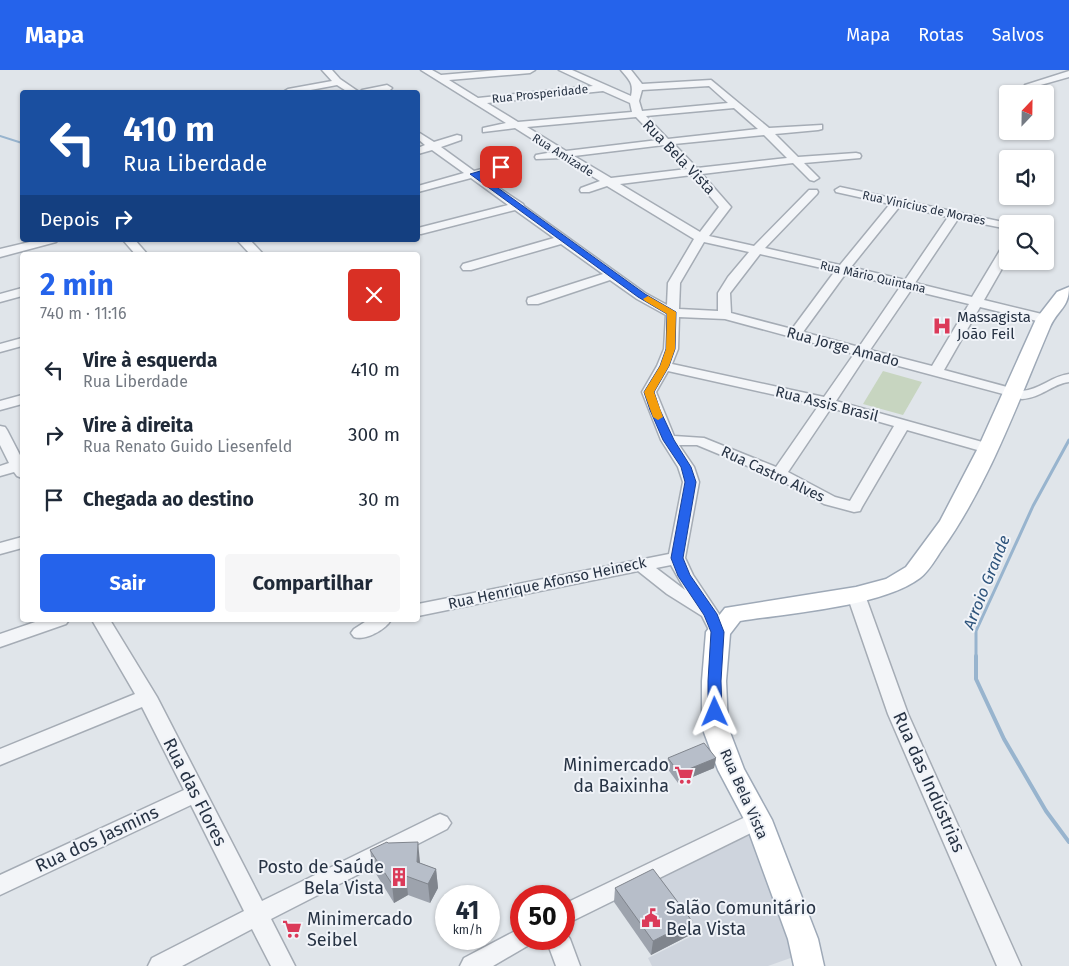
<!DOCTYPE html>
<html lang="pt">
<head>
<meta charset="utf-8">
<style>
  body { margin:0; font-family:"Fira Sans",sans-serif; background:#f6f6f7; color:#1f2937; height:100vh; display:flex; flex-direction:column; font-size:19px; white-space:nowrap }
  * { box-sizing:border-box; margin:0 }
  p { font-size:16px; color:#747a83 }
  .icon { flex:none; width:28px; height:28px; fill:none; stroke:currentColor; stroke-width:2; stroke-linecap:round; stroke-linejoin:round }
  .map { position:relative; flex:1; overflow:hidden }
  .panel { position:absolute; left:20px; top:182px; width:400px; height:370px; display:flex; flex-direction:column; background:#fff; border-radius:5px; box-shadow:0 1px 4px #0004 }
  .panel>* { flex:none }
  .hud { position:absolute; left:20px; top:20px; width:400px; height:152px; border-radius:5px; box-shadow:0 1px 4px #0004; background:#1a4fa0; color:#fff; overflow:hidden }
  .needle { width:32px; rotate:22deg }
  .tools { position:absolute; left:999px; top:15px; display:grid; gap:10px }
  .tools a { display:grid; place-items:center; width:55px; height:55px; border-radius:5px; background:#fff; box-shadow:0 1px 4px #0004; font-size:25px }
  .speed { position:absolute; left:435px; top:815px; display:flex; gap:10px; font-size:25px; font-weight:700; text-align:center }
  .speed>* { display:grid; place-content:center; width:65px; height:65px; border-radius:50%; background:#fff; box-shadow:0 1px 4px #0004; line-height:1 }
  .speed small { font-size:12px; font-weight:400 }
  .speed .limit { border:8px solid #d22; background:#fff; color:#111 }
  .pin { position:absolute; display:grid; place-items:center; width:42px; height:42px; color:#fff; margin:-21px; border-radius:10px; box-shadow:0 2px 8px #0006 }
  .me { position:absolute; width:55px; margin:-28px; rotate:359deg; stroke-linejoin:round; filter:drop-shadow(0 0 4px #0008) }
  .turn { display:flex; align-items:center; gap:18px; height:105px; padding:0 20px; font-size:22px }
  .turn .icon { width:65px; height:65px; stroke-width:2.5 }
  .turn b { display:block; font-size:35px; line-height:42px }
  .then { display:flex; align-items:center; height:48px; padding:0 20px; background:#0003; gap:10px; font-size:19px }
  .round { display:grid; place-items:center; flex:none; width:52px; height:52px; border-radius:5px; background:#f6f6f7 }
  .head { display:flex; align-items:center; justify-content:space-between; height:85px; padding:0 20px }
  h1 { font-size:30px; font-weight:700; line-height:38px; color:#2563eb }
  .primary-button { display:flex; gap:10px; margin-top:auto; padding:10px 20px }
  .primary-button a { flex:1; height:58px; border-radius:5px; background:#2563eb; color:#fff; font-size:20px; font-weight:700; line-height:58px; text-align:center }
  .primary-button a+a { background:#f6f6f7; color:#1f2937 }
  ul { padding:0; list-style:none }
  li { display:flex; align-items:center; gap:15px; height:65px; padding:0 20px }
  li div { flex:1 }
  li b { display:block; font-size:19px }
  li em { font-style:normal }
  header { display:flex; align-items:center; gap:30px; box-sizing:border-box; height:70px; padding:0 25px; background:#2563eb; color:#fff }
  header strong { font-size:24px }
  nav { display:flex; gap:28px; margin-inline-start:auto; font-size:18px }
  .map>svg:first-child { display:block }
</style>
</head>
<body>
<header>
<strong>Mapa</strong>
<nav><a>Mapa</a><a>Rotas</a><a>Salvos</a></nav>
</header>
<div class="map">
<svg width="1069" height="896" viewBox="0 0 1069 896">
  <rect width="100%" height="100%" fill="#e0e5ea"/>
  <!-- built -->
  <polygon fill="#ced4dd" points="753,764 799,885 768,896 652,896 648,888 692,866 651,808"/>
  <!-- green -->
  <polygon fill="#c7d5c0" points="883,301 922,312 903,345 863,334"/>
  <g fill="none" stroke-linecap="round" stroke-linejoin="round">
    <!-- stream-far2 -->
    <polyline stroke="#98b4ce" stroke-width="2" points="0,66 22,73"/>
    <!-- stream-far1 -->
    <polyline stroke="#98b4ce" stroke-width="3" points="976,587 976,561 1033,436 1069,370"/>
    <!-- stream -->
    <polyline stroke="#98b4ce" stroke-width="4" points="976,586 976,609 1004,669 1046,741 1069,772"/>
    <!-- minor casing -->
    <g stroke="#a5acb5" stroke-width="3">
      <g id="minor">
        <polygon points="322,0 332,0 340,9 359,22 348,22 337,15 300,22 283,22 288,19 332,11"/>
        <path d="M421,0H432L441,5L499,0H535L530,3L449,10L478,28L593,16L559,0H572L631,26C634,13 629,10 621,0H631L642,14L711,10L769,58L822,55V59L818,60L775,64L798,87L856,83L860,84L861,86L860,88L804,93L819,108L814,111L810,110L793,93L702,104L731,137L709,166L754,176L809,120H817L818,122L817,124L765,178L840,195L890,134L836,122L835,120L840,117L1012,154H1008V159L958,149L915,213L972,227L1002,177L1008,174V188L984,230L1050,246L1052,249L1045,253L980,237L944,300L1022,321C1039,320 1052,306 1069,304V312C1052,314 1041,328 1022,329L865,287L836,331L993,375L996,378L993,381L988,383L907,360L862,437L860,441L854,442L824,434L774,407L697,375H679L694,397L699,412L685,488L693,505L719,544L727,562L724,566L718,568L712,566L702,546L667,524L638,501L418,546V534L669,484L683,412L678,397L661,370L642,322L657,296L664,279L666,245L637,229L610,210L538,234H528L527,231L528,228L603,204L561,174L471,200H463L461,197L463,194L554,168L515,140L421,164H418V158L508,135L471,108L418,122V116L464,103L432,80L418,84V78L425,75L418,69V62L434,72L457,65L461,66V70L441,77L474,101L501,94L505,95L506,97L505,99L481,106L523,134L524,136L645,223L667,235L668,213L694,169L607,116L589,122H581L580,120L581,118L600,111L562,88L536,89L535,87L536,85L553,82L515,58L483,62V58L506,53ZM709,16L728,33L642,41L639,31L642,20ZM603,21L630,33L632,42L518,52L487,33ZM734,38L758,59L668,69L646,46ZM636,47L658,70L566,81L527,57ZM764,65L787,88L697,98L674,74ZM664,75L687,99L611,108L574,86ZM692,105L719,137L700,162L620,114ZM900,136L948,147L905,210L851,197ZM704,172L749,182L728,207L718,223V241L679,239L680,213ZM760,184L835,201L792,259L731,243L730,223ZM846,203L900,217L859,277L803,262ZM911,220L969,234L932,296L870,280ZM679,247L725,249L854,284L824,327L672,294L678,279ZM668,301L807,332L819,335L776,397L704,368L674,366L656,322ZM831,338L894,356L850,431L835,427L788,402ZM671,495L685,520L656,498Z"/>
        <polygon points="1069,1 1069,7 1030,18 1025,15"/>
        <polygon points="387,15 392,18 390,20 378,22 360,22 362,20"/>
        <polygon points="38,170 58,170 56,172 0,187 0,179"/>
        <polygon points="123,170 135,170 148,185 136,185"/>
        <polygon points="237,170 250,170 264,185 251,185"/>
        <polygon points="22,218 22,226 0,232 0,224"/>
        <polygon points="22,268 22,276 0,282 0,274"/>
        <polygon points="22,325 22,334 0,340 0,331"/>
        <polygon points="0,356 5,357 7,360 22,389 22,408 17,406 14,402 0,406 0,396 9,393 0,375"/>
        <polygon points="22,467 22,478 0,484 0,473"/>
        <polygon points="856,519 862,521 865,525 908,644 1021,896 997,896 888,644 847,525 850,521"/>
        <polygon points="41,550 69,550 66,554 0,577 0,564"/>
        <polygon points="92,550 110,550 157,627 262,831 433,747 440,744 447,747 451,753 447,759 271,849 295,896 271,896 252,859 182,896 148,896 152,888 244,841 191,735 0,825 0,805 184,720 142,637 0,695 0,679 135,624"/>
        <path d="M368,550H391C385,560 365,571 354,567L351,563L354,559Z"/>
        <polygon points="758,741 765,744 769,750 765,756 564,855 564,834"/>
        <polygon points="521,858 521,869 532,869 529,875 493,896 460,896 464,888"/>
        <polygon points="564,861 570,869 580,896 556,896 546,869 564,869"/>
      </g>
    </g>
    <!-- major casing -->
    <g stroke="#9ea9b7" stroke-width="3">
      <path id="major" d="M1069,217C1069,238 1058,239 1050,257C1018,332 989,414 941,481C935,490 928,502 920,508C881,537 789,543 740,551L730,564L726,611L728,657L744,699L772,750L818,869L824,896H794L788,869L745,751L718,700L702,657V611L706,562L725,538L856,517L886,509L906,497L940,451L978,378L1036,249L1057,222Z"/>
    </g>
    <!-- minor -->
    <use href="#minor" fill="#f3f5f8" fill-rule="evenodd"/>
    <!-- major -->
    <use href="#major" fill="#fff" fill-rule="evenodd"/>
  </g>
  <!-- wall -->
  <g fill="#9da3ad">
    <polygon points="668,688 716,688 714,698 678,713 667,698"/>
    <polygon points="388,773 420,793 436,799 438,818 430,833 408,825 394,833 373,799 370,780"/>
    <polygon points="615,818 692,851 690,865 651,885 614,832"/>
  </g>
  <!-- shaded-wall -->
  <g fill="#80858d">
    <polygon points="716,688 714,698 678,713 679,703"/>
    <polygon points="418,772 420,792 419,811 417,792"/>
    <polygon points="436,799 438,818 430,833 428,814"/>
    <polygon points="406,806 408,825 394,833 392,814"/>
    <polygon points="692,851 690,865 651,885 653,871"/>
  </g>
  <!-- building -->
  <g fill="#b7bec9" stroke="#80858d">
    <polygon points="704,673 716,688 679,703 668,688"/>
    <polygon points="387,772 388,773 418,772 417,792 436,799 428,814 406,806 392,814 370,780"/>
    <polygon points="653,799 692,851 653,871 615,818"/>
  </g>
  <!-- route -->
  <polygon fill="#2563eb" stroke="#184099" points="501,95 504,95 504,98 480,105 645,224 676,242 675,279 669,296 654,322 660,340 674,370 691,397 696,412 683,488 690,505 717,544 724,562 721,611 722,642 720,645 710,645 708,642 708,611 711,562 704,545 678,506 671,488 685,412 681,397 663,370 650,340 644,322 660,296 666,279 667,244 638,227 470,104"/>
  <!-- slow -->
  <polygon fill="#f59e0b" points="648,226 676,242 675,279 669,296 654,322 663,347 658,350 653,347 644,322 660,296 666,279 667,244 645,231 643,229"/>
  <!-- icons -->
  <defs>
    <g id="hospital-bare" transform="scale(1.5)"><path d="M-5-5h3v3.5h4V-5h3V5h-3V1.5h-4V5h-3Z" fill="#db3a59" stroke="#f0f3f8" stroke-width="2.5" paint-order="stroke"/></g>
    <g id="supermarket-bare" transform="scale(1.5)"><path d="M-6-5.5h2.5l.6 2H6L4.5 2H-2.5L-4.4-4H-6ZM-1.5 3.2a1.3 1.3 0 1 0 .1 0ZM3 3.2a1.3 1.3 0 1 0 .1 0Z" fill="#db3a59" stroke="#f0f3f8" stroke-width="2.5" paint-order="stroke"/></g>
    <g id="building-bare" transform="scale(1.5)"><path d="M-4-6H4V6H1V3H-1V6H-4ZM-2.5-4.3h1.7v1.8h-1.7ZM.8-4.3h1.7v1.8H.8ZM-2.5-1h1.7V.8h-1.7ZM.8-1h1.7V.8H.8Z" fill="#db3a59" stroke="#f0f3f8" stroke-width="2.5" paint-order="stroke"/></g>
    <g id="civic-bare" transform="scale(1.5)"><path d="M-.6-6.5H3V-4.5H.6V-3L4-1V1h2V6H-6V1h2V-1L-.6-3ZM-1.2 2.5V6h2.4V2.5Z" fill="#db3a59" stroke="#f0f3f8" stroke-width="2.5" paint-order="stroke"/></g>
  </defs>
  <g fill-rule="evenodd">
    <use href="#hospital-bare" x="942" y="256"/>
    <use href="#supermarket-bare" x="684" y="705"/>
    <use href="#building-bare" x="399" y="807"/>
    <use href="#civic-bare" x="651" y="848"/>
    <use href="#supermarket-bare" x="292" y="859"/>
  </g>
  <g text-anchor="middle" stroke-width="4" stroke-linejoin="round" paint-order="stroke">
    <!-- far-street labels -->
    <g font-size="12" fill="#273344" stroke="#f0f3f8">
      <text transform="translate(540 24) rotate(-6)" y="4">Rua Prosperidade</text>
      <text transform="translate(563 85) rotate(32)" y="4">Rua Amizade</text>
      <text transform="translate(924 138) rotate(12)" y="4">Rua Vinícius de Moraes</text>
      <text transform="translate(873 207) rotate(13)" y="4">Rua Mário Quintana</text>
    </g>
    <!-- street labels -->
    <g font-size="15" fill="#273344" stroke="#f0f3f8">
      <text transform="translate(679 87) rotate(46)" y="5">Rua Bela Vista</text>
      <text transform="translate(843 277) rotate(15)" y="5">Rua Jorge Amado</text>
      <text transform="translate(827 334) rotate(14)" y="5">Rua Assis Brasil</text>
      <text transform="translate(773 404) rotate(25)" y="5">Rua Castro Alves</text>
      <text transform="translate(547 513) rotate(-12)" y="5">Rua Henrique Afonso Heineck</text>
      <text transform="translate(744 724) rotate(66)" y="5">Rua Bela Vista</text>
    </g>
    <!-- poi labels -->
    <g font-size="15" fill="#273344" stroke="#f0f3f8" text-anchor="start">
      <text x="957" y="252">Massagista<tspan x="957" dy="17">João Feil</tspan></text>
    </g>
    <!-- water labels -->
    <g font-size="16" font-style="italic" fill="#2d537b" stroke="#f0f3f8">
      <text transform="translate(986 512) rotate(-68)" y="6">Arroio Grande</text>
    </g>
    <!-- near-poi labels -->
    <g font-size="18" fill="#273344" stroke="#f0f3f8" text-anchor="end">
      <text x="669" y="701">Minimercado<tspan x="669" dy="21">da Baixinha</tspan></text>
      <text x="384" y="803">Posto de Saúde<tspan x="384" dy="21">Bela Vista</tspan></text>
      <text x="666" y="844" text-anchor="start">Salão Comunitário<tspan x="666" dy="21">Bela Vista</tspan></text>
      <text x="307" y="855" text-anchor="start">Minimercado<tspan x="307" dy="21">Seibel</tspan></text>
    </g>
    <!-- near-street labels -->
    <g font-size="18" fill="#273344" stroke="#f0f3f8">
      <text transform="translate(929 712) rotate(66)" y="6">Rua das Indústrias</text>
      <text transform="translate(195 722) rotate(63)" y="6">Rua das Flores</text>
      <text transform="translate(97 769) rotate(-25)" y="6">Rua dos Jasmins</text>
    </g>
  </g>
</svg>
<div class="tools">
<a><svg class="needle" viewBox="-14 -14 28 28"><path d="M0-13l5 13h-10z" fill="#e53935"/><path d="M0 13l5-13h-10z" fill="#747a83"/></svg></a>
<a><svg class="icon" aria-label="sound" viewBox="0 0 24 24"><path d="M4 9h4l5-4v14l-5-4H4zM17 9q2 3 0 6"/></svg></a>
<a><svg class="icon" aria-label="search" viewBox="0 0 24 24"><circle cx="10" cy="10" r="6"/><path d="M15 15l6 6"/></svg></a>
</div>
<div class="speed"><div>41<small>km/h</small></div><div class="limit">50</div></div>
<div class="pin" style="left:501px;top:97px;background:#d93025"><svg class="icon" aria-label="arrive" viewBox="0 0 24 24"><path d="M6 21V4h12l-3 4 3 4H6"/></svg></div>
<svg class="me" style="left:715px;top:642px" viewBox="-20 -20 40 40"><path d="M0-17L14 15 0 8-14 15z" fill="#2563eb" stroke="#fff" stroke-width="4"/></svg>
<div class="hud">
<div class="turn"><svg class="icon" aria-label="left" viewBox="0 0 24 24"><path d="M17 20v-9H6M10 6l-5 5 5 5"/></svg><div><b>410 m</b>Rua Liberdade</div></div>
<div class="then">Depois<svg class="icon" aria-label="right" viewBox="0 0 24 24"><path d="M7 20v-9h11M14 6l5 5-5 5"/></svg></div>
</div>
<section class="panel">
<div class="head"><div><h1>2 min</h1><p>740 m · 11:16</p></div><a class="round" style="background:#d93025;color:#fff"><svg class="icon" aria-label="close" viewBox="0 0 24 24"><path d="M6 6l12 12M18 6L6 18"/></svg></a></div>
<ul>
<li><svg class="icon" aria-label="left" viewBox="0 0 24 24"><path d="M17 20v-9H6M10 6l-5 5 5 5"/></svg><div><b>Vire à esquerda</b><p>Rua Liberdade</p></div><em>410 m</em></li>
<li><svg class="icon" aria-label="right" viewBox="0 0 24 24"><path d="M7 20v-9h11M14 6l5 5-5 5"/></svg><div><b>Vire à direita</b><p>Rua Renato Guido Liesenfeld</p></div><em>300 m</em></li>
<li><svg class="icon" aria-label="arrive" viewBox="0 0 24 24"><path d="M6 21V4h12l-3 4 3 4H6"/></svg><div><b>Chegada ao destino</b></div><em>30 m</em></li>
</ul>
<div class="primary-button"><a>Sair</a><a>Compartilhar</a></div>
</section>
</div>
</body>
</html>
